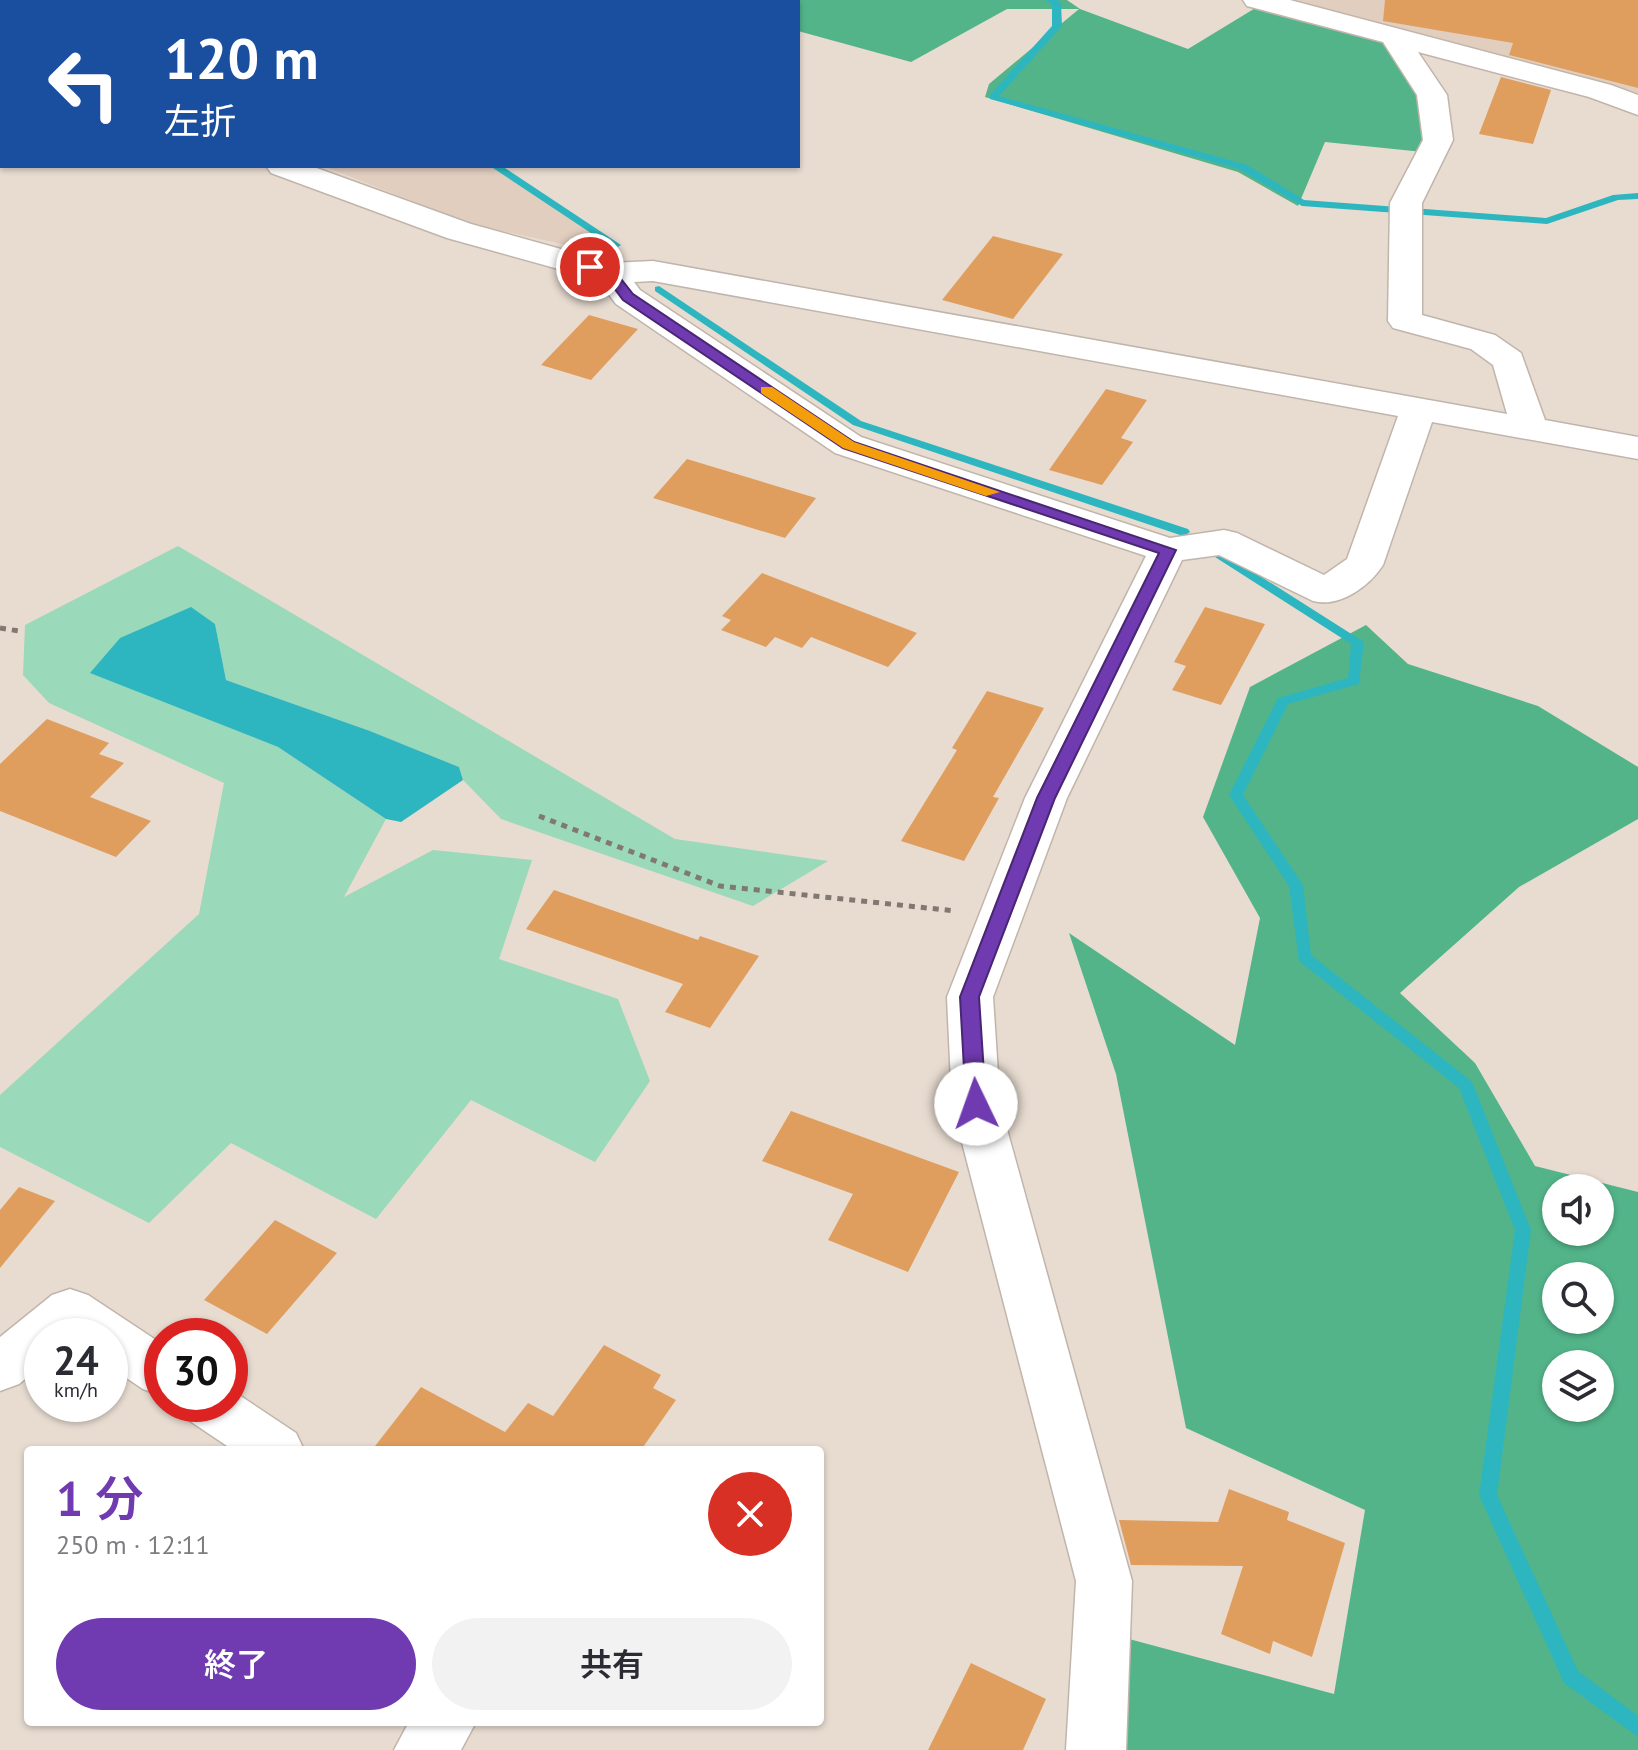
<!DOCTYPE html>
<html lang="ja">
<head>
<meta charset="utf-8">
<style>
  body { margin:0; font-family:"PT Sans","Noto Sans JP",sans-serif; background:#f2f2f3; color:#2b2b33; height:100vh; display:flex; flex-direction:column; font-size:30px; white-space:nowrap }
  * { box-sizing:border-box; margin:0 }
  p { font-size:26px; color:#7c7c81 }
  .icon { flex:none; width:44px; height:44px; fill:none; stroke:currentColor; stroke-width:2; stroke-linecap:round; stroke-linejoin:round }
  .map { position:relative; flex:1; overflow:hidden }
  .side { position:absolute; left:24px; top:1446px; width:800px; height:280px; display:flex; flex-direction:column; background:#fff; border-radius:8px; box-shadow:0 2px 6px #0004 }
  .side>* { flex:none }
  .hud { position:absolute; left:0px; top:0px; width:800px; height:168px; box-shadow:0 2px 6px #0004; background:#1a4fa0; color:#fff; overflow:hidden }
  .fabs { position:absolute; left:1542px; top:1174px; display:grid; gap:16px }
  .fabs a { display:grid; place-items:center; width:72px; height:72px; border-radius:50%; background:#fff; box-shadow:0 2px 6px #0004; font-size:40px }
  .speed { position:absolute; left:24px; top:1318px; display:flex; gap:16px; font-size:40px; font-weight:700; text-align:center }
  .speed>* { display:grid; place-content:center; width:104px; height:104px; border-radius:50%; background:#fff; box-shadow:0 2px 6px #0004; line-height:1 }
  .speed small { font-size:20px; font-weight:400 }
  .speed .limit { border:12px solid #d22; background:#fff; color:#111 }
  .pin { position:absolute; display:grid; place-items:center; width:68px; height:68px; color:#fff; margin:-34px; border:4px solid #fff; border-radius:50%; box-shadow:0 2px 8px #0007 }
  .me { position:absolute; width:88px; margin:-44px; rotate:357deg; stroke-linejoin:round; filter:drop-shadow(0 0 6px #0008) }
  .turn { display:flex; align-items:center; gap:28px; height:168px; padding:0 32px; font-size:36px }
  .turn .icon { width:104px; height:104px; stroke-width:2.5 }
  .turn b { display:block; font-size:56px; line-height:68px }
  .round { display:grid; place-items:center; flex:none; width:84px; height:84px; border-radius:42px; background:#f2f2f3 }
  .overview { display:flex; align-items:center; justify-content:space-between; height:136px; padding:0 32px }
  h1 { font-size:48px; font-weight:600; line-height:60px; color:#703ab0 }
  .action { display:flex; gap:16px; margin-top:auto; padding:16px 32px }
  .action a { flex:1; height:92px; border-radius:48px; background:#703ab0; color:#fff; font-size:32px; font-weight:600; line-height:92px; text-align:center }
  .action a+a { background:#f2f2f3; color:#2b2b33 }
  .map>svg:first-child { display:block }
</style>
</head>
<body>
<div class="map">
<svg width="1638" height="1750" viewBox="0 0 1638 1750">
  <rect width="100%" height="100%" fill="#e8dcd1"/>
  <!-- built -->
  <g fill="#e1cebf">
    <polygon points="257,0 684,0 682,2"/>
    <polygon points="1267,0 1638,0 1638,102"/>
    <polygon points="323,166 495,166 616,245 590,250 470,224"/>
  </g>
  <!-- green -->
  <g fill="#9ad9ba">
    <polygon points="0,0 257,0 260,2 2,2 0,62"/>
    <polygon points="178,546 675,839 828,861 753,906 501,819 463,780 459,767 370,731 226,680 215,624 120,638 91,673 278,747 386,819 344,897 433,850 532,860 499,959 618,999 650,1081 595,1162 471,1100 376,1219 231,1143 149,1223 0,1147 0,1095 199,914 224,783 49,703 23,675 25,625"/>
  </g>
  <!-- forest -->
  <g fill="#53b48a" fill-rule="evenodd">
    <polygon points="786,0 1067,0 1080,9 1188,49 1257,7 1392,41 1438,102 1423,152 1325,142 1298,206 1238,172 985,97 989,84 1079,9 1007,9 911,62 798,31 798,2"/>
    <path d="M1366,625L1408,664L1538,706L1638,767V819L1519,887L1400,993L1475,1063L1535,1166L1638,1192V1750H1117L1129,1639L1334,1694L1365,1510L1186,1428L1116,1074L1069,933L1235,1045L1260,918L1203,817L1250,687ZM1556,1188H1600V1232H1556ZM1556,1276H1600V1320H1556ZM1556,1364H1600V1408H1556Z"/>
  </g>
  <!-- water -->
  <polygon fill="#2db6bf" points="191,607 215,624 226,680 370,731 459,767 463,780 401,822 386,819 278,747 90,673 120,638"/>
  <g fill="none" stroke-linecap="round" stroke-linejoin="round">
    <!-- stream -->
    <g fill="#2db6bf" fill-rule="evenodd">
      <polygon points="252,0 263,0 265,2 254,2"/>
      <polygon points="1045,0 1057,0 1061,3 1062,26 999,96 1247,165 1304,200 1546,218 1613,195 1638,193 1638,199 1618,200 1547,224 1302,206 1239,169 990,99 990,95 1052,26 1052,4"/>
      <polygon points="490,166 502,166 621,245 616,248 612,247"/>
      <polygon points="659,286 861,421 1188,529 1190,532 1184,536 1180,535 853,425 655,291 655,287"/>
      <polygon points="1219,550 1364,642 1359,684 1288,704 1243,795 1303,885 1311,955 1470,1080 1473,1084 1531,1230 1497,1495 1578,1671 1638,1716 1638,1737 1564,1683 1479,1495 1515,1230 1459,1088 1299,961 1289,886 1229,795 1278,698 1348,678 1351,644 1215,557 1213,554"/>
    </g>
  </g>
  <!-- building -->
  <g fill="#df9e5e">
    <polygon points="1385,0 1638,0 1638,88 1509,55 1513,43 1383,21"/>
    <polygon points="1501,77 1551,90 1533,144 1479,134"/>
    <polygon points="993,236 1063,254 1013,319 942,300"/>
    <polygon points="589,315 638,329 591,380 541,365"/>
    <polygon points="1106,389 1147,400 1121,438 1133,442 1102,485 1049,470"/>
    <polygon points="687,459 816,498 785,538 653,498"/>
    <polygon points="762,573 917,633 888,667 811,637 802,648 775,637 766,647 721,630 731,620 722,616"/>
    <polygon points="1205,607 1265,624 1221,705 1172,690 1186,666 1174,662"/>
    <polygon points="987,691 1044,708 993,797 999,798 964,861 901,841 957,750 952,748"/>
    <polygon points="47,719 109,743 99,754 124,763 90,797 151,821 116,857 0,811 0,764"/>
    <polygon points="554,890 698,940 700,936 759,956 710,1028 665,1012 683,984 526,929"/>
    <polygon points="791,1111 959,1172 908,1272 828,1240 853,1194 762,1161"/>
    <polygon points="19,1187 55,1201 0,1268 0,1210"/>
    <polygon points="275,1220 337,1253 267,1334 204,1300"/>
    <polygon points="604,1345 661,1375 653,1388 676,1400 641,1450 372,1450 421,1387 505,1432 528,1403 553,1416"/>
    <polygon points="1229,1489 1289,1512 1287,1520 1345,1543 1312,1657 1273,1641 1270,1654 1221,1634 1243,1566 1131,1565 1119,1520 1218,1522"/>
    <polygon points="971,1663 1046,1699 1023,1750 928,1750"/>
  </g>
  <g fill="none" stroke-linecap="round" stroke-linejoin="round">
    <!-- minor casing -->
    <g stroke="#c1b5ab" stroke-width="3">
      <g id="minor">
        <path d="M1243,0H1290L1611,85L1638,95V115L1589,97L1418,52L1447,95L1453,140L1422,203V315L1495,335L1521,353L1545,420L1638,437V459L1432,422L1383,565C1369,587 1339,608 1313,601L1219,555L1182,560L1067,798L993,997L1000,1104L1132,1581L1126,1750H1066L1076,1581L952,1104L947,997L1025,798L1146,556L835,453L616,304L598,280L447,238L271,173L266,166H311L471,224L611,263L653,261L1507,414L1493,365L1471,349L1393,328L1388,321L1390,203L1423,140L1417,95L1383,42L1247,6ZM653,281L1398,416L1347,559L1324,575L1237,533L1224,530L1170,538L861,437L640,290L634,282Z"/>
        <rect x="0" y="127" width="2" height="18"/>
        <polygon points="70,1289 88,1295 162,1344 162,1396 143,1389 110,1367 110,1336 42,1336 42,1365 19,1384 0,1391 0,1337 52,1295"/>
        <polygon points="230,1389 296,1433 304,1450 233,1450 190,1421 182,1404 230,1404"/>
        <polygon points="409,1722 476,1722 461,1750 394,1750"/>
      </g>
    </g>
    <!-- path -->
    <g stroke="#817971" stroke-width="5" stroke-dasharray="6 6" stroke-linecap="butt">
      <polyline points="0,628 19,631"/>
      <polyline points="539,816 720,886 956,911"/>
    </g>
    <!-- minor -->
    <use href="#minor" fill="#fff" fill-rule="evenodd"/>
  </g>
  <!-- route -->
  <polygon fill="#703ab0" stroke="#492672" stroke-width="2" points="590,263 614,270 633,294 854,442 1176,550 1055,798 979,997 986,1104 983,1110 969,1110 966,1104 960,997 1037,798 1159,553 843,448 623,300 605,276 585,270 585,264"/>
  <!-- slow -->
  <polygon fill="#f59e0b" points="761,387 772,387 854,442 1000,492 986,496 843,448 761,393"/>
</svg>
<div class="fabs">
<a><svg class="icon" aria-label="sound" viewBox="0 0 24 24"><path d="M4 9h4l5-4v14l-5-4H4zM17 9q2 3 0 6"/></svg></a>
<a><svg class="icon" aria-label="search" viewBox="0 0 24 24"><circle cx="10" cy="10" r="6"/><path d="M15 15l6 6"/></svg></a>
<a><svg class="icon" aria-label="layers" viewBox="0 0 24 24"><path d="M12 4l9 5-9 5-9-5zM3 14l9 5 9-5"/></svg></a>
</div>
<div class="speed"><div>24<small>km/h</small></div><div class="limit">30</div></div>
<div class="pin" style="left:590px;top:267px;background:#d93025"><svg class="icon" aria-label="arrive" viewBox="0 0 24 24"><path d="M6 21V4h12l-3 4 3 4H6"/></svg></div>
<svg class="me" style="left:976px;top:1104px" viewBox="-20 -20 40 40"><circle r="19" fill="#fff"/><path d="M0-13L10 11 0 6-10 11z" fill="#703ab0"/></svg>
<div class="hud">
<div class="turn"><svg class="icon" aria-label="left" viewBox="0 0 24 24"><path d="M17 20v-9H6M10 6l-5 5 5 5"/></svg><div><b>120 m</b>左折</div></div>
</div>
<section class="side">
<div class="overview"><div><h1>1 分</h1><p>250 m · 12:11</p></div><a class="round" style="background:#d93025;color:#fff"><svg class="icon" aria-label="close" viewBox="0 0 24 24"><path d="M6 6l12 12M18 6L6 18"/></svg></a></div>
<div class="action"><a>終了</a><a>共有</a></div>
</section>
</div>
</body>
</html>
